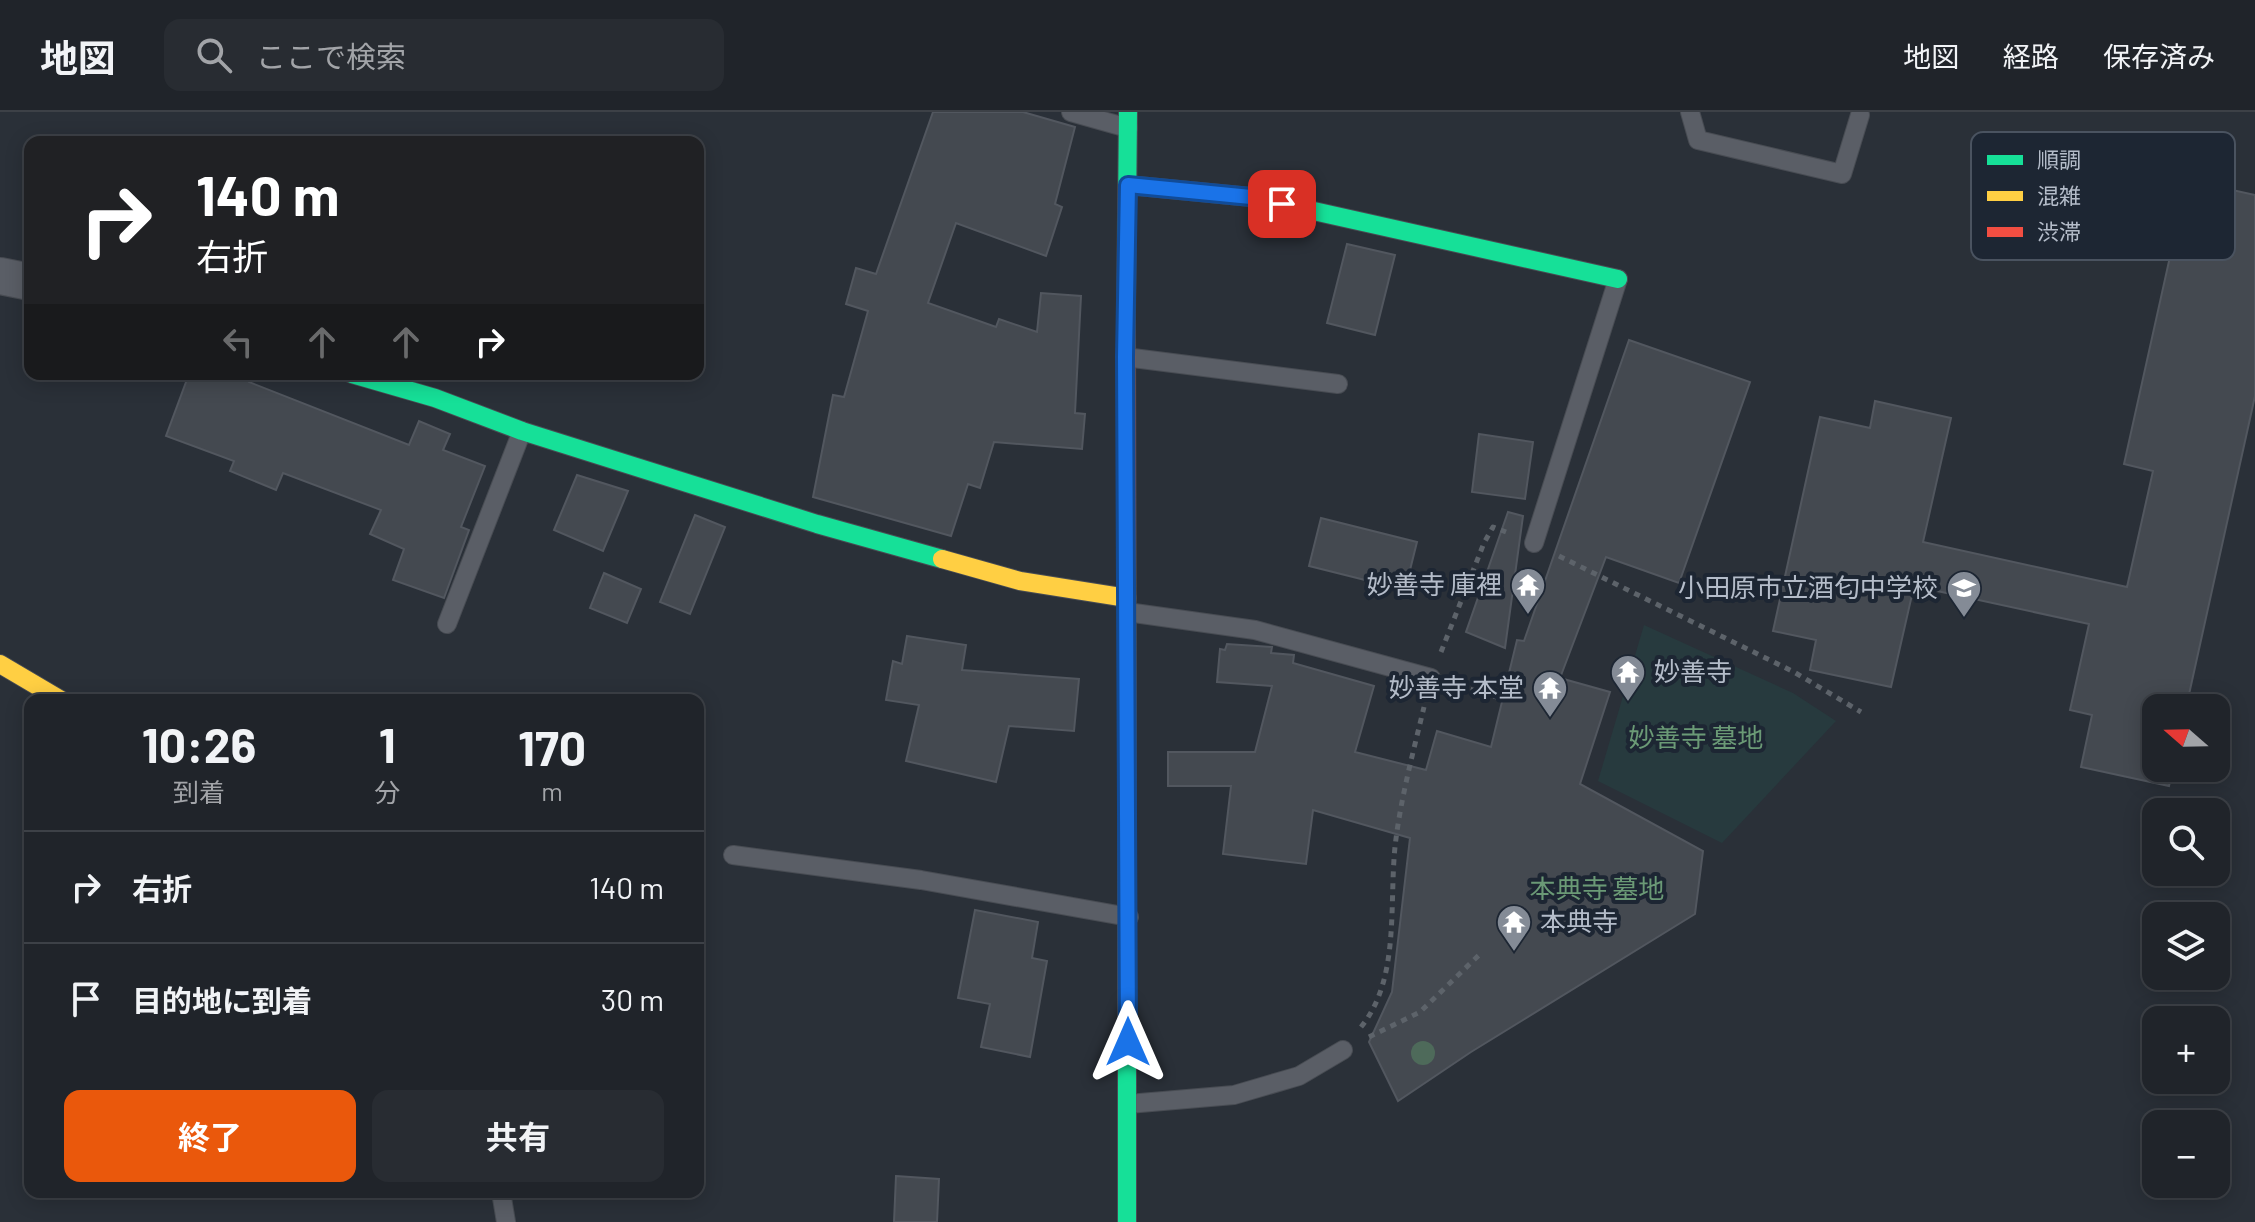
<!DOCTYPE html>
<html lang="ja">
<head>
<meta charset="utf-8">
<style>
  body { margin:0; font-family:Barlow,"Noto Sans JP",sans-serif; background:#282c32; color:#f1f3f6; height:100vh; display:flex; flex-direction:column; font-size:30px; white-space:nowrap }
  * { box-sizing:border-box; margin:0 }
  p { font-size:26px; color:#a2a4a8 }
  .icon { flex:none; width:44px; height:44px; fill:none; stroke:currentColor; stroke-width:2; stroke-linecap:round; stroke-linejoin:round }
  .map { position:relative; flex:1; overflow:hidden }
  .details { position:absolute; left:24px; top:582px; width:680px; height:504px; display:flex; flex-direction:column; background:#20242a; border-radius:16px; box-shadow:0 4px 20px #0003,0 0 0 2px #3d4147 }
  .details>* { flex:none }
  .hud { position:absolute; left:24px; top:24px; width:680px; height:244px; border-radius:16px; box-shadow:0 4px 20px #0003,0 0 0 2px #3d4147; background:#202124; color:#fff; overflow:hidden }
  .needle { width:52px; rotate:290deg }
  .buttons { position:absolute; left:2142px; top:582px; display:grid; gap:16px }
  .buttons a { display:grid; place-items:center; width:88px; height:88px; border-radius:16px; background:#20242a; box-shadow:0 4px 20px #0003,0 0 0 2px #3d4147; font-size:40px }
  .pin { position:absolute; display:grid; place-items:center; width:68px; height:68px; color:#fff; margin:-34px; border-radius:16px; box-shadow:0 4px 12px #0006 }
  .me { position:absolute; width:88px; margin:-44px; rotate:0deg; stroke-linejoin:round; filter:drop-shadow(0 0 6px #0008) }
  .turn { display:flex; align-items:center; gap:28px; height:168px; padding:0 40px; font-size:36px }
  .turn .icon { width:104px; height:104px; stroke-width:2.5 }
  .turn b { display:block; font-size:56px; line-height:68px }
  .lanes { display:flex; align-items:center; height:76px; padding:0 40px; background:#0003; justify-content:center; gap:40px; direction:ltr }
  .lanes .off { opacity:.35 }
  .eta { display:flex; justify-content:space-evenly; align-items:center; height:136px; text-align:center }
  .eta b { font-size:48px; font-weight:700; line-height:56px }
  .button { display:flex; gap:16px; margin-top:auto; padding:16px 40px }
  .button a { flex:1; height:92px; border-radius:16px; background:#ea580c; color:#fff; font-size:32px; font-weight:700; line-height:92px; text-align:center }
  .button a+a { background:#282c32; color:#f1f3f6 }
  ul { padding:0; list-style:none }
  li { display:flex; align-items:center; gap:24px; height:112px; padding:0 40px; border-top:2px solid #3d4147 }
  li div { flex:1 }
  li b { display:block; font-size:30px }
  li em { font-style:normal }
  header { display:flex; align-items:center; gap:48px; box-sizing:border-box; height:112px; padding:0 40px; background:#20242a; border-bottom:2px solid #3d4147 }
  header strong { font-size:38px }
  nav { display:flex; gap:44px; margin-inline-start:auto; font-size:28px }
  .search { width:560px; height:72px; background:#282c32; display:flex; align-items:center; gap:20px; box-sizing:border-box; padding:0 28px; border-radius:16px; color:#a2a4a8; font-size:30px }
  .map>svg:first-child { display:block }
</style>
</head>
<body>
<header>
<strong>地図</strong>
<div class="search"><svg class="icon" aria-label="search" viewBox="0 0 24 24"><circle cx="10" cy="10" r="6"/><path d="M15 15l6 6"/></svg>ここで検索</div>
<nav><a>地図</a><a>経路</a><a>保存済み</a></nav>
</header>
<div class="map">
<svg width="2255" height="1110" viewBox="0 0 2255 1110">
  <rect width="100%" height="100%" fill="#2a3038"/>
  <!-- green -->
  <polygon fill="#273a3e" points="1644,513 1793,581 1836,609 1722,731 1598,669"/>
  <!-- building -->
  <g fill="#444950" stroke="#52575f" stroke-width="2">
    <polygon points="933,0 1023,0 1075,15 1055,92 1062,95 1046,144 956,111 928,191 996,215 999,207 1037,220 1041,181 1081,184 1075,301 1085,302 1082,337 994,330 980,376 968,372 951,424 813,385 833,283 844,285 868,199 846,192 856,156 876,162"/>
    <polygon points="2187,68 2255,83 2255,284 2186,596 2156,596 2156,656 2173,656 2169,674 2081,655 2092,603 2070,598 2089,512 1914,474 1891,575 1810,558 1816,528 1773,519 1820,305 1870,316 1875,289 1951,306 1923,430 2127,475 2153,359 2124,352"/>
    <polygon points="1347,132 1395,143 1375,223 1327,211"/>
    <polygon points="1629,228 1750,270 1679,471 1606,445 1560,566 1610,580 1580,672 1703,739 1695,802 1471,940 1398,989 1369,930 1392,880 1410,726 1313,698 1306,752 1223,742 1231,674 1168,674 1168,640 1255,640 1272,574 1217,570 1220,537 1225,538 1227,532 1272,535 1271,541 1294,543 1293,551 1374,574 1355,640 1426,658 1437,619 1491,635 1517,528 1524,529"/>
    <polygon points="189,262 252,262 249,270 409,333 419,309 450,322 443,338 485,354 461,415 469,418 444,486 393,468 404,437 370,422 381,398 283,361 276,378 230,359 234,349 166,324"/>
    <polygon points="1479,322 1533,330 1525,387 1472,380"/>
    <polygon points="577,363 628,379 603,439 554,418"/>
    <polygon points="1508,400 1523,404 1505,536 1466,520"/>
    <polygon points="695,403 725,415 690,502 660,490"/>
    <polygon points="1321,406 1417,430 1405,478 1309,454"/>
    <polygon points="604,461 641,477 627,511 590,496"/>
    <polygon points="907,524 966,533 962,558 1079,567 1074,619 1009,614 996,670 906,649 919,593 886,588 893,549 902,552"/>
    <polygon points="975,798 1038,810 1032,846 1047,849 1030,945 981,935 990,892 958,886"/>
    <polygon points="896,1064 939,1067 937,1110 894,1110"/>
  </g>
  <g fill="none" stroke-linecap="round" stroke-linejoin="round">
    <!-- lane casing -->
    <g stroke="#484c53" stroke-width="20">
      <g id="lane">
        <polyline points="1071,0 1128,16"/>
        <polyline points="1690,0 1698,28 1842,62 1860,3"/>
        <polyline points="1125,245 1338,272"/>
        <polyline points="1534,431 1618,167"/>
        <polyline points="1127,500 1255,518 1431,566"/>
        <polyline points="447,512 522,319"/>
        <polyline points="733,743 921,768 1129,805"/>
        <polyline points="1128,992 1234,983 1299,964 1343,938"/>
        <polyline points="501,1080 506,1110"/>
      </g>
    </g>
    <!-- street casing -->
    <g stroke="#484c53" stroke-width="38">
      <polyline id="street" points="0,164 30,170"/>
    </g>
    <!-- fast casing -->
    <g stroke="#484c53" stroke-width="20">
      <g id="fast">
        <polyline points="1128,73 1251,85 1618,167"/>
        <polyline points="1126,203 1128,0"/>
        <polyline points="352,262 435,286 522,319 817,412 942,447"/>
        <polyline points="1127,1110 1127,583"/>
      </g>
    </g>
    <!-- slow casing -->
    <g stroke="#484c53" stroke-width="20">
      <g id="slow">
        <polyline points="942,447 1020,469 1127,486"/>
        <polyline points="0,552 61,588"/>
      </g>
    </g>
    <!-- jam casing -->
    <g stroke="#484c53" stroke-width="20">
      <polyline id="jam" points="1126,203 1127,583"/>
    </g>
    <!-- path -->
    <g stroke="#5d636a" stroke-width="5" stroke-dasharray="6 6" stroke-linecap="butt">
      <polyline points="1559,444 1794,560 1861,600"/>
      <polyline points="1441,540 1484,431 1493,415 1506,420"/>
      <polyline points="1459,574 1503,587"/>
      <path d="M1361,915C1400,867 1389,794 1395,735C1400,689 1413,641 1424,595"/>
      <polyline points="1369,925 1420,900 1479,843"/>
    </g>
    <!-- lane -->
    <use href="#lane" stroke="#5a5e66" stroke-width="18"/>
    <!-- street -->
    <use href="#street" stroke="#5a5e66" stroke-width="36"/>
    <!-- fast -->
    <use href="#fast" stroke="#16e098" stroke-width="18"/>
    <!-- slow -->
    <use href="#slow" stroke="#ffcf43" stroke-width="18"/>
    <!-- jam -->
    <use href="#jam" stroke="#f24e42" stroke-width="18"/>
  </g>
  <!-- trees -->
  <circle fill="#4e6a5a" cx="1423" cy="941" r="12"/>
  <g fill="none" stroke-linecap="round" stroke-linejoin="round">
    <!-- route casing -->
    <g stroke="#114b97" stroke-width="20">
      <polyline id="route" points="1128,930 1125,245 1128,73 1251,85 1282,92"/>
    </g>
    <!-- route -->
    <use href="#route" stroke="#1a73e8" stroke-width="14"/>
  </g>
  <!-- icons -->
  <defs>
    <g id="temple-pin" transform="scale(1.8)"><path d="M0 17L-7.5 6A9.5 9.5 0 1 1 7.5 6Z" fill="#848b96" stroke="#1d2633"/><path d="M0-6L5-2H3V0L6.5 2.5H4V6H1.5V3h-3V6H-4V2.5H-6.5L-3 0V-2H-5Z" fill="#fff"/></g>
    <g id="school-pin" transform="scale(1.8)"><path d="M0 17L-7.5 6A9.5 9.5 0 1 1 7.5 6Z" fill="#848b96" stroke="#1d2633"/><path d="M0-5L7-2L0 1L-7-2ZM-4 1L0 2.5L4 1V4Q0 6-4 4Z" fill="#fff"/></g>
  </defs>
  <g fill-rule="evenodd">
    <use href="#temple-pin" x="1528" y="473"/>
    <use href="#school-pin" x="1964" y="476"/>
    <use href="#temple-pin" x="1628" y="560"/>
    <use href="#temple-pin" x="1550" y="576"/>
    <use href="#temple-pin" x="1514" y="810"/>
  </g>
  <g text-anchor="middle" stroke-width="8" stroke-linejoin="round" paint-order="stroke">
    <!-- poi labels -->
    <g font-size="26" fill="#b4bcc9" stroke="#1d2633" text-anchor="end">
      <text x="1502" y="482">妙善寺 庫裡</text>
      <text x="1938" y="485">小田原市立酒匂中学校</text>
      <text x="1654" y="569" text-anchor="start">妙善寺</text>
      <text x="1524" y="585">妙善寺 本堂</text>
      <text x="1540" y="819" text-anchor="start">本典寺</text>
    </g>
    <!-- park labels -->
    <g font-size="26" fill="#6b9a76" stroke="#1d2633">
      <text x="1696" y="635">妙善寺 墓地</text>
      <text x="1597" y="786">本典寺 墓地</text>
    </g>
  </g>
  <!-- legend -->
  <rect x="1971" y="20" width="264" height="128" rx="12" fill="#1d2633" stroke="#4a5360" stroke-width="2"/>
  <rect x="1987" y="43" width="36" height="10" fill="#16e098"/>
  <rect x="1987" y="79" width="36" height="10" fill="#ffcf43"/>
  <rect x="1987" y="115" width="36" height="10" fill="#f24e42"/>
  <g font-size="22" fill="#b4bcc9">
    <text x="2037" y="56">順調</text>
    <text x="2037" y="92">混雑</text>
    <text x="2037" y="128">渋滞</text>
  </g>
</svg>
<div class="buttons">
<a><svg class="needle" viewBox="-14 -14 28 28"><path d="M0-13l5 13h-10z" fill="#e53935"/><path d="M0 13l5-13h-10z" fill="#a2a4a8"/></svg></a>
<a><svg class="icon" aria-label="search" viewBox="0 0 24 24"><circle cx="10" cy="10" r="6"/><path d="M15 15l6 6"/></svg></a>
<a><svg class="icon" aria-label="layers" viewBox="0 0 24 24"><path d="M12 4l9 5-9 5-9-5zM3 14l9 5 9-5"/></svg></a>
<a>+</a>
<a>−</a>
</div>
<div class="pin" style="left:1282px;top:92px;background:#d93025"><svg class="icon" aria-label="arrive" viewBox="0 0 24 24"><path d="M6 21V4h12l-3 4 3 4H6"/></svg></div>
<svg class="me" style="left:1128px;top:930px" viewBox="-20 -20 40 40"><path d="M0-17L14 15 0 8-14 15z" fill="#1a73e8" stroke="#fff" stroke-width="4"/></svg>
<div class="hud">
<div class="turn"><svg class="icon" aria-label="right" viewBox="0 0 24 24"><path d="M7 20v-9h11M14 6l5 5-5 5"/></svg><div><b>140 m</b>右折</div></div>
<div class="lanes"><svg class="icon off" aria-label="left" viewBox="0 0 24 24"><path d="M17 20v-9H6M10 6l-5 5 5 5"/></svg><svg class="icon off" aria-label="ahead" viewBox="0 0 24 24"><path d="M12 20V5M6 11l6-6 6 6"/></svg><svg class="icon off" aria-label="ahead" viewBox="0 0 24 24"><path d="M12 20V5M6 11l6-6 6 6"/></svg><svg class="icon" aria-label="right" viewBox="0 0 24 24"><path d="M7 20v-9h11M14 6l5 5-5 5"/></svg></div>
</div>
<section class="details">
<div class="eta">
<div><b>10:26</b><p>到着</p></div>
<div><b>1</b><p>分</p></div>
<div><b>170</b><p>m</p></div>
</div>
<ul>
<li><svg class="icon" aria-label="right" viewBox="0 0 24 24"><path d="M7 20v-9h11M14 6l5 5-5 5"/></svg><div><b>右折</b></div><em>140 m</em></li>
<li><svg class="icon" aria-label="arrive" viewBox="0 0 24 24"><path d="M6 21V4h12l-3 4 3 4H6"/></svg><div><b>目的地に到着</b></div><em>30 m</em></li>
</ul>
<div class="button"><a>終了</a><a>共有</a></div>
</section>
</div>
</body>
</html>
